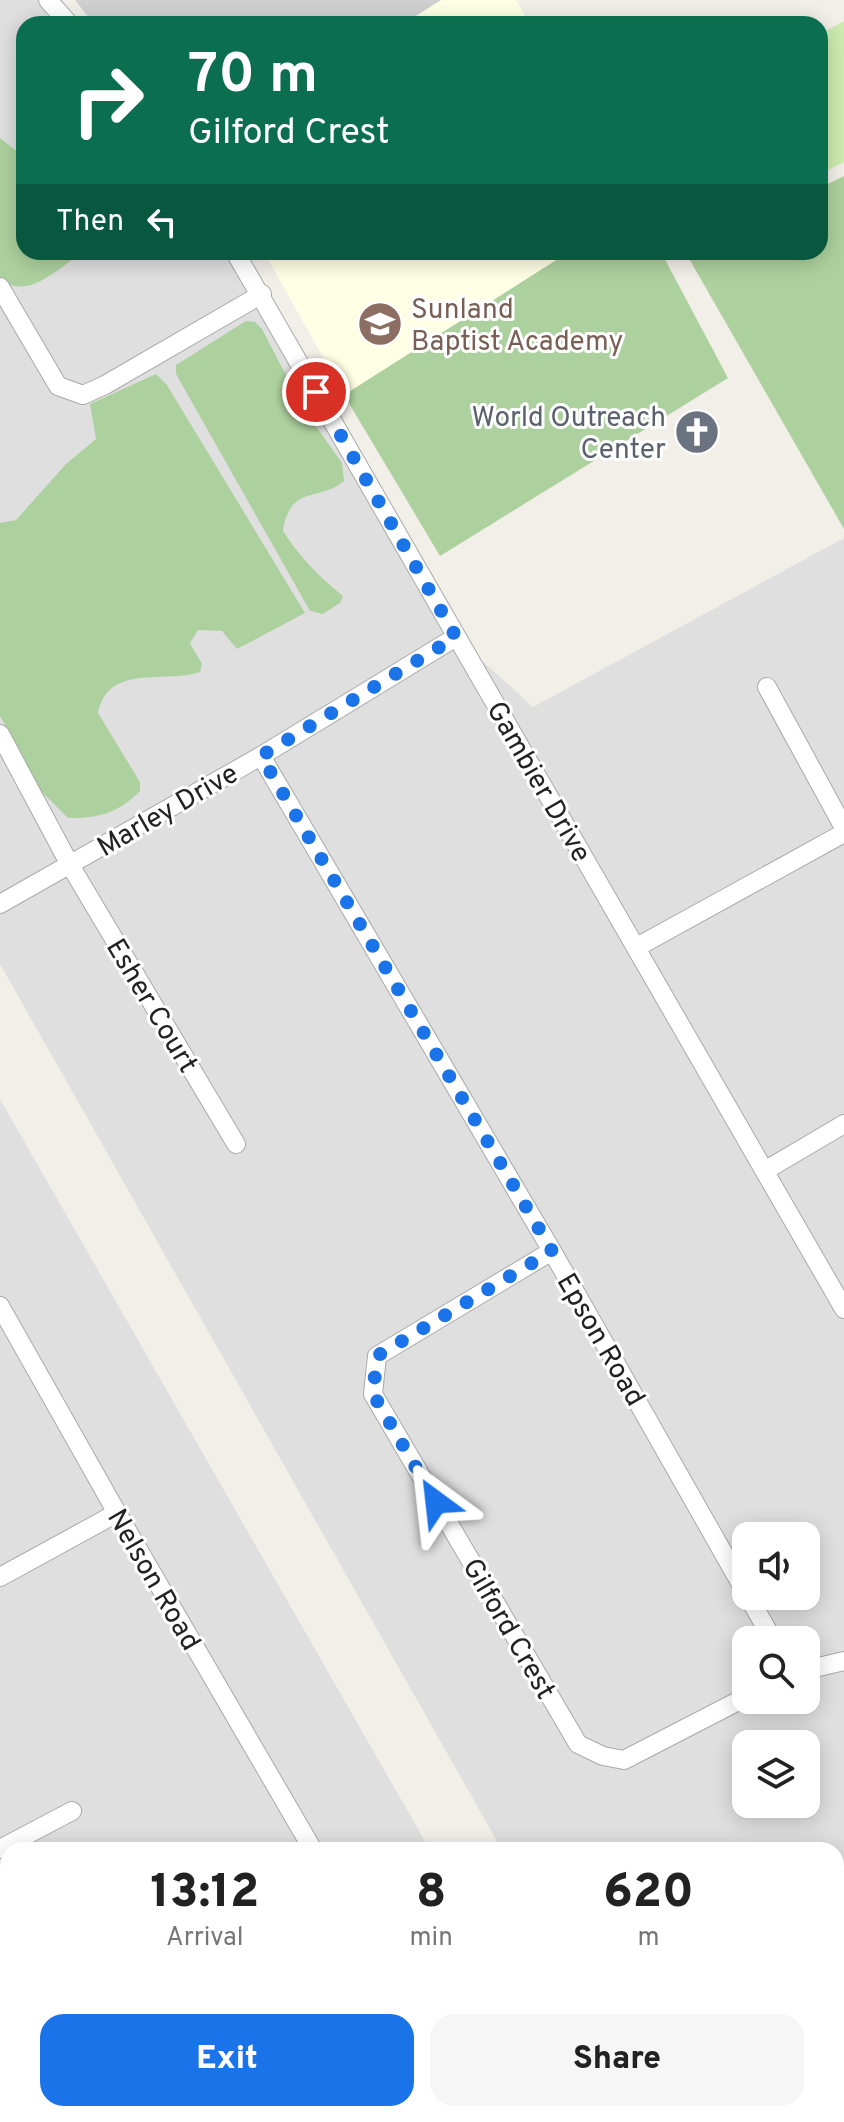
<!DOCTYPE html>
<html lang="en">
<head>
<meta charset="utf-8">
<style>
  body { margin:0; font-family:Overpass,sans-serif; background:#f6f6f6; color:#222; height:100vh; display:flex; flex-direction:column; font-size:30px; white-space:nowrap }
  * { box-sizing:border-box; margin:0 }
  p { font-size:26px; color:#767676 }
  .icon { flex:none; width:44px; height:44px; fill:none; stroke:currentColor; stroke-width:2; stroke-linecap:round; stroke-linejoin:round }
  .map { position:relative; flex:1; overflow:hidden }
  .details { position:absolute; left:0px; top:1842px; width:844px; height:280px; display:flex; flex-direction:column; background:#fff; border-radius:24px 24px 0 0; box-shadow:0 4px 20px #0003 }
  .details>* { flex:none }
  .top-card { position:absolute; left:16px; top:16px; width:812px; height:244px; border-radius:24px; box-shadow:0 4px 20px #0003; background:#0b6e4f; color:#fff; overflow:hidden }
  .fabs { position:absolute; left:732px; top:1522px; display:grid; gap:16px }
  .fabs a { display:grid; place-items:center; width:88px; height:88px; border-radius:16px; background:#fff; box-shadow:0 4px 20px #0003; font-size:40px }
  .pin { position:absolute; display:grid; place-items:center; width:68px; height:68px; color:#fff; margin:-34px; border:4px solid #fff; border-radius:50%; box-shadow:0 2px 8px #0007 }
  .me { position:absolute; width:88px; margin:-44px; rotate:330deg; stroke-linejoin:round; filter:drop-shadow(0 0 6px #0008) }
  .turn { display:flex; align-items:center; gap:28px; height:168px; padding:0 40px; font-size:36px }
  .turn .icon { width:104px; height:104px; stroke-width:2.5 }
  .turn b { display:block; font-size:56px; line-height:68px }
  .then { display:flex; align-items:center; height:76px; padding:0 40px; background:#0003; gap:16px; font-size:30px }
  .eta { display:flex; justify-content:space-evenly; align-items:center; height:136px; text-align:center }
  .eta b { font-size:48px; font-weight:800; line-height:56px }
  .button { display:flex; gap:16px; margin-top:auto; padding:16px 40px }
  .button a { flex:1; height:92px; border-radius:24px; background:#1a73e8; color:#fff; font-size:32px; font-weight:800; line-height:92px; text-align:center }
  .button a+a { background:#f6f6f6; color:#222 }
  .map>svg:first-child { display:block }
</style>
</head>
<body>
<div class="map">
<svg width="844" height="2122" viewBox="0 0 844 2122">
  <rect width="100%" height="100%" fill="#f2efe9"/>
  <!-- residential -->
  <g fill="#e0dfdf" fill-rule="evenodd">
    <path d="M0,0H48L69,24H24V252H235L456,637L533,707L844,538V2122H657L652,2114H836V1850H502L0,964ZM746,1536H806V1596H746ZM746,1640H806V1700H746ZM746,1744H806V1804H746Z"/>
    <polygon points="0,1099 430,1850 8,1850 8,2114 580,2114 585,2122 0,2122"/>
  </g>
  <!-- education -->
  <g fill="#ffffe5">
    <polygon points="441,0 516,0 530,24 403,24"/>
    <polygon points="264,252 569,252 344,395"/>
  </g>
  <!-- religious -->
  <polygon fill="#d0d0d0" points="75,0 441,0 403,24 94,24"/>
  <!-- grass -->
  <polygon fill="#cdebb0" points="844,21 844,162 820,174 820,34"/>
  <!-- forest -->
  <g fill="#add19e">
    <path d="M0,138L24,157V252H83C56,269 32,299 0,281Z"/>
    <polygon points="844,176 844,529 687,255 693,252 820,252 820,188"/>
    <polygon points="569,252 661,252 728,378 440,556 344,395"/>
    <path d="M246,321L255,322L262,329L303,408L342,463L344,481C319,502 290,484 283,531C299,556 319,577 343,596L340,603L323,614L310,611L176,374V365Z"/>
    <path d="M156,374L167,385L305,613L237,649L222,631L198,630L190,643L202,664L200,672C164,684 108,663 98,713L140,782V791C120,812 98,819 68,818L41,791L0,716V523L16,520L66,464L96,439L90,404Z"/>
    <polygon points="345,2114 436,2114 421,2122 351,2122"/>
  </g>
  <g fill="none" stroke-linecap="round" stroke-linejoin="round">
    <!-- minor casing -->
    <g stroke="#a9a9a9" stroke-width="20">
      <g id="minor">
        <polyline points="48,0 69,24"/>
        <polyline points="235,252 844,1309"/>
        <polyline points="0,287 58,386 83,395 105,385 262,294"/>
        <polyline points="767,687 844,828"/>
        <polyline points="0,734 70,865 236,1144"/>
        <polyline points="261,756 552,1251 746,1593"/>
        <polyline points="0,904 261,756 456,637"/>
        <polyline points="637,947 844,833"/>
        <polyline points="766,1170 844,1124"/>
        <polyline points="552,1251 377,1356 373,1394 578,1744 603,1756 624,1760 746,1697"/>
        <polyline points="0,1306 117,1513 313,1850"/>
        <polyline points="0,1577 117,1513"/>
        <polyline points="748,1596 773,1640"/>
        <polyline points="806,1670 844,1661"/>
        <polyline points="0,1849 72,1811"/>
        <polyline points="836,1916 844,1913"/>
        <polyline points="0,2077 8,2086"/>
        <polyline points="32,2114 39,2122"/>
        <polyline points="793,2114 797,2122"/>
        <polyline points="86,2122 93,2114"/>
        <polyline points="468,2122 482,2114"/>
      </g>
    </g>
    <!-- minor -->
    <use href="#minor" stroke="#fff" stroke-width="18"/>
  </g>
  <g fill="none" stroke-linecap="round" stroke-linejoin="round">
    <!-- route -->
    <polyline stroke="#1a73e8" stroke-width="14" stroke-dasharray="0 25.2" points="316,392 456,637 261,756 552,1251 377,1356 373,1394 436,1502"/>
  </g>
  <!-- icons -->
  <defs>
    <g id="school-disc" transform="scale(2.3)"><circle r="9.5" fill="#8d6e63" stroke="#fff"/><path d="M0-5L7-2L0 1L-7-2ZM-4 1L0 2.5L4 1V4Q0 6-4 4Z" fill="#fff"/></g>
    <g id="church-disc" transform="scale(2.3)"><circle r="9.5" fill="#6b7280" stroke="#fff"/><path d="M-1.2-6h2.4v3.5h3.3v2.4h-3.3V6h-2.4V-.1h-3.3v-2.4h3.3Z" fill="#fff"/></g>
  </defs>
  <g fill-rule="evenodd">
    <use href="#school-disc" x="380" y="324"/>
    <use href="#church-disc" x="697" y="432"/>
  </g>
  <g text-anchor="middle" stroke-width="6" stroke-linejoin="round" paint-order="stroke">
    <!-- education labels -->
    <g font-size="28" fill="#785e54" stroke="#fff" text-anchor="start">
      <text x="411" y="318">Sunland<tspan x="411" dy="32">Baptist Academy</tspan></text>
    </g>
    <!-- worship labels -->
    <g font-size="28" fill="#5b616d" stroke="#fff" text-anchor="end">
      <text x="666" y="426">World Outreach<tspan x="666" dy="32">Center</tspan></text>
    </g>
    <!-- street labels -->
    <g font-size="28" fill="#222" stroke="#fff">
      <text transform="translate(540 781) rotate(60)" y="10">Gambier Drive</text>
      <text transform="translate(167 809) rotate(-30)" y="10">Marley Drive</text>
      <text transform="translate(153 1005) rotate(59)" y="10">Esher Court</text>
      <text transform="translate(602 1339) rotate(60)" y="10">Epson Road</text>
      <text transform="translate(155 1579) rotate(60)" y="10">Nelson Road</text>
      <text transform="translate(510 1628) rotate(60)" y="10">Gilford Crest</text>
    </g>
  </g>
</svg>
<div class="fabs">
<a><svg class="icon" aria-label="sound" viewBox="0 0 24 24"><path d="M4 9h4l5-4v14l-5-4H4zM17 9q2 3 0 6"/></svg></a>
<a><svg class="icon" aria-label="search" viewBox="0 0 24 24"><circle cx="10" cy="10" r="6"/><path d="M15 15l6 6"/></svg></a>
<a><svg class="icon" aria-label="layers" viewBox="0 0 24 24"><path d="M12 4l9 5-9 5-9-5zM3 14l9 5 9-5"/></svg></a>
</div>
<div class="pin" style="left:316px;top:392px;background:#d93025"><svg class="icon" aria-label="arrive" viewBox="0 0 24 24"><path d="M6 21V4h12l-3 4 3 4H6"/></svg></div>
<svg class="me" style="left:436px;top:1502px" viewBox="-20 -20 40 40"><path d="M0-17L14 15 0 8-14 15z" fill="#1a73e8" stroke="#fff" stroke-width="4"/></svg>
<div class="top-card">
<div class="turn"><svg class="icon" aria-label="right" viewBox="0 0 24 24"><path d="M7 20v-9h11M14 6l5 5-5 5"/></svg><div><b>70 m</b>Gilford Crest</div></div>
<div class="then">Then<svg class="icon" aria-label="left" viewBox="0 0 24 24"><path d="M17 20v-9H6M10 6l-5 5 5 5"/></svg></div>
</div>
<section class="details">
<div class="eta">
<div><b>13:12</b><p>Arrival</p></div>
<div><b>8</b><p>min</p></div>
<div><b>620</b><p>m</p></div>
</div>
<div class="button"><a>Exit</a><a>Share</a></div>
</section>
</div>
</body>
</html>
